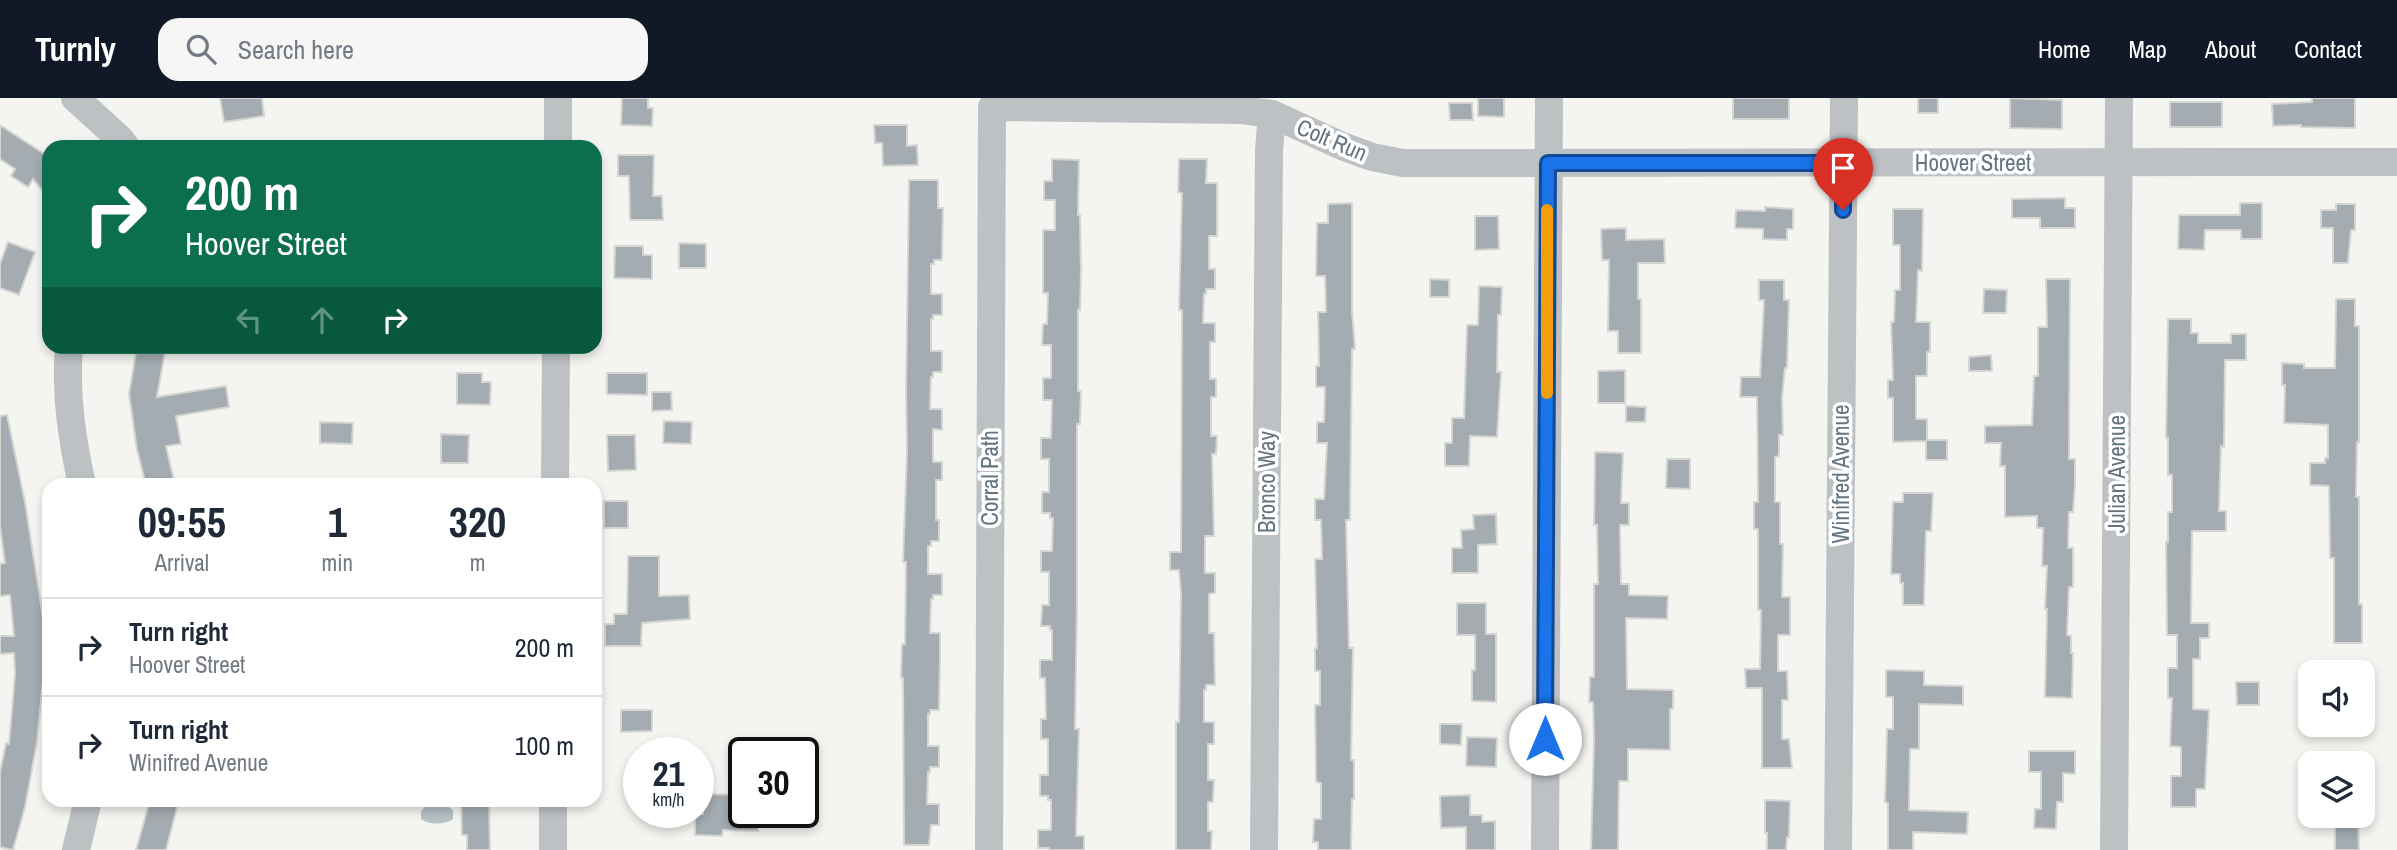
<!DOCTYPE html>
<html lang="en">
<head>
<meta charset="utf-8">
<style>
  body { margin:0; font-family:"Archivo Narrow",sans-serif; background:#f6f6f7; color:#1f2937; height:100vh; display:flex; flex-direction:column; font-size:26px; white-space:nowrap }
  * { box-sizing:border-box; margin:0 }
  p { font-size:23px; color:#747a83 }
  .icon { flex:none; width:38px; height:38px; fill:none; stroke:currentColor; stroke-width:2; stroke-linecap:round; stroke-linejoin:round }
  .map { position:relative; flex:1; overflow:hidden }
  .drawer { position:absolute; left:42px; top:380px; width:560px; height:329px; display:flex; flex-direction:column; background:#fff; border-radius:21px; box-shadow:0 4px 10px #0003 }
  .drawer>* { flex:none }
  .guide { position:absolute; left:42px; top:42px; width:560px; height:214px; border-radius:21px; box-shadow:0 4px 10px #0003; background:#0b6e4f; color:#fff; overflow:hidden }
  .fabs { position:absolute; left:2298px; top:562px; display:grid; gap:14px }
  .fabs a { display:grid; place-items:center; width:77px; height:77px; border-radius:14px; background:#fff; box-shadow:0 4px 10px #0003; font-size:35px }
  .speed { position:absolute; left:623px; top:639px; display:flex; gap:14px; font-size:35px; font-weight:700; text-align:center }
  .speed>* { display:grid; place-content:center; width:91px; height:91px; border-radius:50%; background:#fff; box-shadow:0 4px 10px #0003; line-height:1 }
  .speed small { font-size:18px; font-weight:400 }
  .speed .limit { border:4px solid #111; border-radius:10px; background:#fff; color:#111 }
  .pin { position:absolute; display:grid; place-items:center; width:60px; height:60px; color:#fff; margin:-72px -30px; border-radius:50% 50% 50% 0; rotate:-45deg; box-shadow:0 0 7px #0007 }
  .pin .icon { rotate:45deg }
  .me { position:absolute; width:77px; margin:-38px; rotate:0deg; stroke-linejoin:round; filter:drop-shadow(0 0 5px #0008) }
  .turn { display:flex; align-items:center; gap:24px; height:147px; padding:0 28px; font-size:32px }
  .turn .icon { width:91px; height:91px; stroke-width:2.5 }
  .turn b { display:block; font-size:49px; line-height:60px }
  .lanes { display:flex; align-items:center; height:66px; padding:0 28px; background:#0003; justify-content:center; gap:35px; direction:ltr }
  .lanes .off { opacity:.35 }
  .eta { display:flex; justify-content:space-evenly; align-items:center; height:119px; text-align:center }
  .eta b { font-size:42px; font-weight:700; line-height:49px }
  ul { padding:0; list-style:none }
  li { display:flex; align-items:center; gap:21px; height:98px; padding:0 28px; border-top:2px solid #e0e1e3 }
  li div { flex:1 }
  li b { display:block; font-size:26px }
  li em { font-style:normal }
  header { display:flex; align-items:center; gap:42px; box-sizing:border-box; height:98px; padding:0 35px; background:#111827; color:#fff }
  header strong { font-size:33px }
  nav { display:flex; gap:38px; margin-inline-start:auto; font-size:24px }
  .search { width:490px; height:63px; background:#f6f6f7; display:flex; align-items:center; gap:18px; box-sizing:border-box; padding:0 24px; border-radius:21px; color:#747a83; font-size:26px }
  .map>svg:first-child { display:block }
</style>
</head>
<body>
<header>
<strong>Turnly</strong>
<div class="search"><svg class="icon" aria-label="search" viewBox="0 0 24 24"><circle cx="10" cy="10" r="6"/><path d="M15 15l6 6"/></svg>Search here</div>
<nav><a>Home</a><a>Map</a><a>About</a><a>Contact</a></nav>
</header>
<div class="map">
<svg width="2397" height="752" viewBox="0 0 2397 752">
  <rect width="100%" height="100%" fill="#f4f4f0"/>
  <!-- water -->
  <path fill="#b4c1c5" d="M447,708L453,712V721C445,727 429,727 421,721V713L425,709Z"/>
  <!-- building -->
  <g fill="#a4acb2" stroke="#d5d5d3" stroke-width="2">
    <polygon points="220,0 262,0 264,18 224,24"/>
    <polygon points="622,0 648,0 648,10 653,10 652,28 621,27"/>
    <polygon points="1478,0 1504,0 1504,19 1478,18"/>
    <rect x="1733" y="0" width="56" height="21"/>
    <rect x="1918" y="0" width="20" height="15"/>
    <polygon points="2010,0 2062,2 2062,31 2010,30"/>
    <polygon points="2312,0 2355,0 2355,30 2301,29 2301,27 2273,28 2272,6 2312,4"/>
    <rect x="2170" y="4" width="52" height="25"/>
    <polygon points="1449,5 1472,5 1473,22 1450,22"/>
    <polygon points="0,27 49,59 49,101 33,81 28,89 11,78 15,71 0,61"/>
    <polygon points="874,27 907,27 907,48 917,47 918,67 883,68 882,45 875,45"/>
    <polygon points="618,57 654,57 653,98 662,98 663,122 630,122 629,78 618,78"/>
    <polygon points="1052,61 1079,62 1078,117 1080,117 1081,173 1080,212 1078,212 1078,293 1081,293 1080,326 1077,326 1077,507 1075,631 1079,631 1076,738 1084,738 1084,752 1049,752 1049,750 1038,750 1038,732 1051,732 1051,702 1048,702 1048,698 1040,698 1040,677 1048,677 1048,641 1041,641 1041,621 1046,621 1045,580 1040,580 1040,562 1052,562 1052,532 1050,532 1050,528 1041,528 1042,507 1049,507 1049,474 1041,474 1041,453 1052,453 1053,420 1050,420 1050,415 1042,415 1042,394 1049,394 1049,361 1041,361 1041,340 1051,340 1052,302 1043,302 1043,280 1051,280 1051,247 1042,247 1043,226 1047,226 1048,195 1043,195 1043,132 1055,132 1055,102 1044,102 1044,83 1052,83"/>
    <polygon points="1179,61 1207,61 1206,85 1217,85 1217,138 1209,138 1209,171 1215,171 1215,191 1206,191 1206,196 1204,196 1203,225 1215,225 1215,244 1210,244 1210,281 1216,281 1216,299 1211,299 1211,338 1217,338 1216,356 1212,356 1214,438 1205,438 1205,475 1215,475 1215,495 1209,496 1209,535 1214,535 1215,587 1206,587 1206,592 1204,592 1204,624 1214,624 1214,646 1208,646 1208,682 1214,682 1213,704 1208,704 1208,733 1212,733 1211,752 1176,752 1176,624 1179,624 1181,496 1179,472 1170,472 1170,454 1181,454 1182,212 1179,212 1182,95 1178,94"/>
    <polygon points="909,82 938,82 938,110 943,110 942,162 934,162 934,166 931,166 931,196 942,196 942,217 933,217 933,221 931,221 931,253 942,253 942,274 933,274 933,279 931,279 930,311 942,311 942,332 933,331 933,364 942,364 942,382 936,382 936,422 939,422 939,443 931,443 931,448 928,448 928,476 942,476 942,497 933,497 933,501 931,501 930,535 940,535 940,563 939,612 930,612 930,616 928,616 928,648 939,648 939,669 930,669 930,674 928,674 927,706 939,706 939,727 931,727 929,747 904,747 903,580 901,580 902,546 905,546 906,464 903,464 907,352 906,295"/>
    <polygon points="2065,100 2065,110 2075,110 2075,130 2040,130 2040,120 2012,120 2012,101"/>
    <polygon points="1352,105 1352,213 1355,251 1352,251 1350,422 1346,422 1349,550 1353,550 1351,662 1354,662 1354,701 1352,701 1351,752 1318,752 1318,744 1313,744 1314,721 1321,721 1321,685 1316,684 1315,607 1320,607 1320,573 1315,573 1315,550 1317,550 1315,461 1322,461 1321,422 1315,422 1315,401 1324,401 1327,345 1317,345 1317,324 1324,324 1325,289 1316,289 1316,268 1319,268 1318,214 1326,214 1325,178 1316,178 1317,125 1328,125 1328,106"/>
    <polygon points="2240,105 2262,105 2262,141 2241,141 2241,132 2205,132 2204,152 2178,151 2179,117 2240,117"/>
    <polygon points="2336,106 2355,106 2355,132 2351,132 2348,165 2333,165 2333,130 2321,130 2321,112 2336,112"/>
    <polygon points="1765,109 1793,111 1793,131 1787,131 1787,142 1763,141 1763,131 1735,130 1736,112 1765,113"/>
    <polygon points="1893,111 1923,111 1922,173 1918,172 1916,224 1930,224 1930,254 1927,254 1927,278 1916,278 1916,321 1927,321 1927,342 1947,342 1947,362 1926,362 1926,343 1893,344 1893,300 1888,300 1888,282 1893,282 1891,224 1894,224 1895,192 1900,192 1900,147 1893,147"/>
    <polygon points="1475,118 1498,118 1499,151 1475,152"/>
    <polygon points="1626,130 1626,142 1664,141 1665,165 1638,165 1638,201 1641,201 1641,255 1618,255 1618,233 1608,233 1609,162 1602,162 1601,131"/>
    <polygon points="8,144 35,154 19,197 0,190 0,166"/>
    <polygon points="679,145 706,146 706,170 679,170"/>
    <polygon points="615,148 643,148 643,157 652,157 652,181 614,180"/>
    <polygon points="1430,181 1449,182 1449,199 1430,199"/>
    <polygon points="2046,181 2070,181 2069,361 2075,361 2075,388 2073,414 2069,414 2068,450 2073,450 2073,489 2069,489 2067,537 2071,538 2071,555 2073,555 2072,600 2045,599 2047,511 2045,511 2047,468 2042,468 2043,430 2037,430 2037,418 2005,419 2005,368 2000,368 2001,345 1985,345 1985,328 2032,327 2034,278 2038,278 2038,229 2047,229"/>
    <polygon points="1759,182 1784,182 1784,202 1789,202 1787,270 1785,270 1782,300 1783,337 1779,337 1779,358 1775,359 1775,404 1780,404 1780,446 1783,446 1782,499 1790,499 1790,537 1778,537 1778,573 1787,573 1788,602 1782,602 1782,641 1789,641 1792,670 1762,670 1762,590 1746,590 1745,571 1760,571 1761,512 1758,512 1758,431 1754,431 1754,404 1758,404 1757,299 1740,299 1741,279 1760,279 1764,202 1759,202"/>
    <polygon points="1479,188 1502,189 1501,217 1498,217 1497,274 1501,274 1497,339 1470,338 1469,368 1445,368 1445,345 1452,345 1452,320 1464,320 1467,227 1478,227"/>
    <polygon points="1984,191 2007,192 2006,215 1983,215"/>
    <polygon points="2336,201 2355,201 2355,228 2359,228 2359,344 2357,344 2356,399 2359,399 2359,506 2362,506 2362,545 2334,545 2334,460 2330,460 2329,388 2310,387 2310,365 2325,365 2325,360 2328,360 2328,327 2284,325 2285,287 2282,287 2282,265 2304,266 2304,270 2335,270"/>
    <polygon points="2168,221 2191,221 2191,235 2198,235 2198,245 2231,245 2231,236 2246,236 2246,262 2225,262 2224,349 2221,348 2219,413 2226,413 2226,433 2192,433 2191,525 2209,525 2209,540 2200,540 2200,561 2193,561 2193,611 2209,612 2205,691 2196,691 2196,709 2171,709 2171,678 2181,678 2181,649 2170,648 2172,600 2168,600 2168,570 2177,570 2177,537 2167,537 2166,444 2168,444 2168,414 2172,414 2172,377 2168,377 2168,340 2166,340"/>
    <polygon points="137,248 166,248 157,299 226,288 229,309 176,318 181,346 166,348 175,387 146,387 137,352 129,296"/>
    <polygon points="1991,257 1992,273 1969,273 1969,259"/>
    <polygon points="1625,272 1625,305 1598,305 1598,273"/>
    <polygon points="457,275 482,275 482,284 491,284 490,307 457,306"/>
    <polygon points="607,275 647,275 647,297 607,296"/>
    <polygon points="652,294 671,294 672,312 652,313"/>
    <polygon points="1626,308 1646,309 1645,324 1626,324"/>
    <polygon points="7,317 25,404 43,520 44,571 37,644 25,709 13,752 0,749 0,674 6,645 9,646 15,576 14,555 0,556 0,538 14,538 10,497 0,498 0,466 5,465 0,428 0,318"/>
    <polygon points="664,323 692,324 691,346 663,345"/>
    <polygon points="320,324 353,325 352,346 320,345"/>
    <polygon points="441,336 469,337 468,365 441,365"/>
    <polygon points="607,337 635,337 636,372 608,373"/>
    <polygon points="1595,354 1623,355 1621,405 1629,405 1629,427 1620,427 1621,486 1629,486 1629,497 1668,498 1667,521 1626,520 1627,591 1673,592 1673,611 1670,611 1670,652 1628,651 1628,683 1619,683 1618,752 1591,752 1594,641 1593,604 1589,604 1590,579 1594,579 1594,486 1598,486 1597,427 1594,427"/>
    <polygon points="1667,361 1690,361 1690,391 1666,390"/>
    <polygon points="1903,395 1933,395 1931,433 1926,433 1924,507 1903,507 1903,485 1900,485 1900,476 1891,476 1893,404 1903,404"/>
    <rect x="604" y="403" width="24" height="27"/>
    <polygon points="1496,416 1497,446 1478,447 1478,475 1452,475 1452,450 1462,450 1461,432 1474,431 1473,417"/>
    <polygon points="628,458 659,458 659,498 689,497 690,521 642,525 641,548 605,548 605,526 614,526 614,516 627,516"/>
    <polygon points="1457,505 1486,505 1486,536 1496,536 1496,604 1472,603 1472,572 1475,572 1475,537 1457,537"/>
    <polygon points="1886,572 1924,573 1924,587 1963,588 1963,607 1919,606 1919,651 1910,651 1909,712 1968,714 1967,736 1913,734 1913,752 1888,752 1888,705 1885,704 1887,631 1893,631 1893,599 1886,599"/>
    <polygon points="2236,584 2259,584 2259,607 2237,607"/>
    <polygon points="621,612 652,612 652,633 621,634"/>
    <polygon points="1440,626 1462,626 1461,647 1440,646"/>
    <polygon points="1467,639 1497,640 1496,669 1466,668"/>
    <polygon points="2029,653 2075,653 2075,676 2063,675 2063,704 2057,704 2056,731 2034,730 2035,711 2041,711 2041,674 2029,674"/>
    <polygon points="703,696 744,697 744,714 759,714 758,733 723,732 722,738 695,737 695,716 703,716"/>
    <polygon points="1470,697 1470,717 1482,717 1482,724 1495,723 1495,752 1466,752 1466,729 1441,730 1440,698"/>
    <polygon points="150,702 179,702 166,752 136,752"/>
    <polygon points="461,702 489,702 490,752 467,752 467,737 462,737"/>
    <polygon points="1765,702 1790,703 1789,739 1787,739 1786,752 1767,752 1767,735 1765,735"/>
    <polygon points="2335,718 2358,718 2359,752 2335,752"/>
  </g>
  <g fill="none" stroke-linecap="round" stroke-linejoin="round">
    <!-- minor -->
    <g stroke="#bdc1c4" stroke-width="28">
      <polyline points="75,0 120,41 126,49"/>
      <polyline points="558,49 558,0"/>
      <path d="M69,248C65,296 72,341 82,387"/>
      <polyline points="555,387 556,248"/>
      <polyline points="76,752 88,702"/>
      <polyline points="553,752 553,702"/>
      <polyline points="989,752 992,9 1242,12 1272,16 1342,48 1372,59 1403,65 2397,64"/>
      <polyline points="1264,752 1269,52 1272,16"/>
      <polyline points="1545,752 1549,0"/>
      <polyline points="1838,752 1844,0"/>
      <polyline points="2114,752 2119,0"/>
    </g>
  </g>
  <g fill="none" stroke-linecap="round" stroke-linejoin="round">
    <!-- route casing -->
    <g stroke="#114b97" stroke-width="18">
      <polyline id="route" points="1545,641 1548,65 1843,65 1843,112"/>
    </g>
    <!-- route -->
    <use href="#route" stroke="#1a73e8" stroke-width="12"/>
    <!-- slow -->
    <polyline stroke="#f59e0b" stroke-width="12" points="1547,295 1547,112"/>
  </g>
  <g text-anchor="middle" stroke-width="7" stroke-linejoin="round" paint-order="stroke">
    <!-- street labels -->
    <g font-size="23" fill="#647581" stroke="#fff">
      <text transform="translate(1332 42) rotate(23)" y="8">Colt Run</text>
      <text x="1973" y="73">Hoover Street</text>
      <text transform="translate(1841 376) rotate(-90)" y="8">Winifred Avenue</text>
      <text transform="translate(2117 376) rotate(-90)" y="8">Julian Avenue</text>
      <text transform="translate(990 380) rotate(-90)" y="8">Corral Path</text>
      <text transform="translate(1267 384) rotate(-90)" y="8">Bronco Way</text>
    </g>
  </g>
</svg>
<div class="fabs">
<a><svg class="icon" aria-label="sound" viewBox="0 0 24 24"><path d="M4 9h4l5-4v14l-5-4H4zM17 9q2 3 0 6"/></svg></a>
<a><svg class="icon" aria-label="layers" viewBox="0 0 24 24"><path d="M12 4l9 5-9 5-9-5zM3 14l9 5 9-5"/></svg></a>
</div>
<div class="speed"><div>21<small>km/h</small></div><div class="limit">30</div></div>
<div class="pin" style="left:1843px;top:112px;background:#d93025"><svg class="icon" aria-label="arrive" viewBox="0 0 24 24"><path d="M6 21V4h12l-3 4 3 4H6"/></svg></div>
<svg class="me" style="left:1545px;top:641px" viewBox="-20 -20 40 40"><circle r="19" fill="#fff"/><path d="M0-13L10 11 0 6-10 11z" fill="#1a73e8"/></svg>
<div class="guide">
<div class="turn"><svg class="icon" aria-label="right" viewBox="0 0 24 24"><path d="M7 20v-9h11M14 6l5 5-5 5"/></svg><div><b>200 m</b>Hoover Street</div></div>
<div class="lanes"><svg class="icon off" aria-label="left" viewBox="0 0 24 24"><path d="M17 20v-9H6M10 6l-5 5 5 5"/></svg><svg class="icon off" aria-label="ahead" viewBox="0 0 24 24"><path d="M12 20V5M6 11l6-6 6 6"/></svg><svg class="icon" aria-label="right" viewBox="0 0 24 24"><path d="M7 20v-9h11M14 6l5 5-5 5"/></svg></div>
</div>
<section class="drawer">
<div class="eta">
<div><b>09:55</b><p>Arrival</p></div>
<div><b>1</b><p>min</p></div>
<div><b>320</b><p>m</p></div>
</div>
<ul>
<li><svg class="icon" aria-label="right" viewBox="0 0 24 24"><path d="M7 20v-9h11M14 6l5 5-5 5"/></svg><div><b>Turn right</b><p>Hoover Street</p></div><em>200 m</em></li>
<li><svg class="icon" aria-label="right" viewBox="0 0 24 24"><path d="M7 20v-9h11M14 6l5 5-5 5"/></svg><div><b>Turn right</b><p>Winifred Avenue</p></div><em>100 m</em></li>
</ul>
</section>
</div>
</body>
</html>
